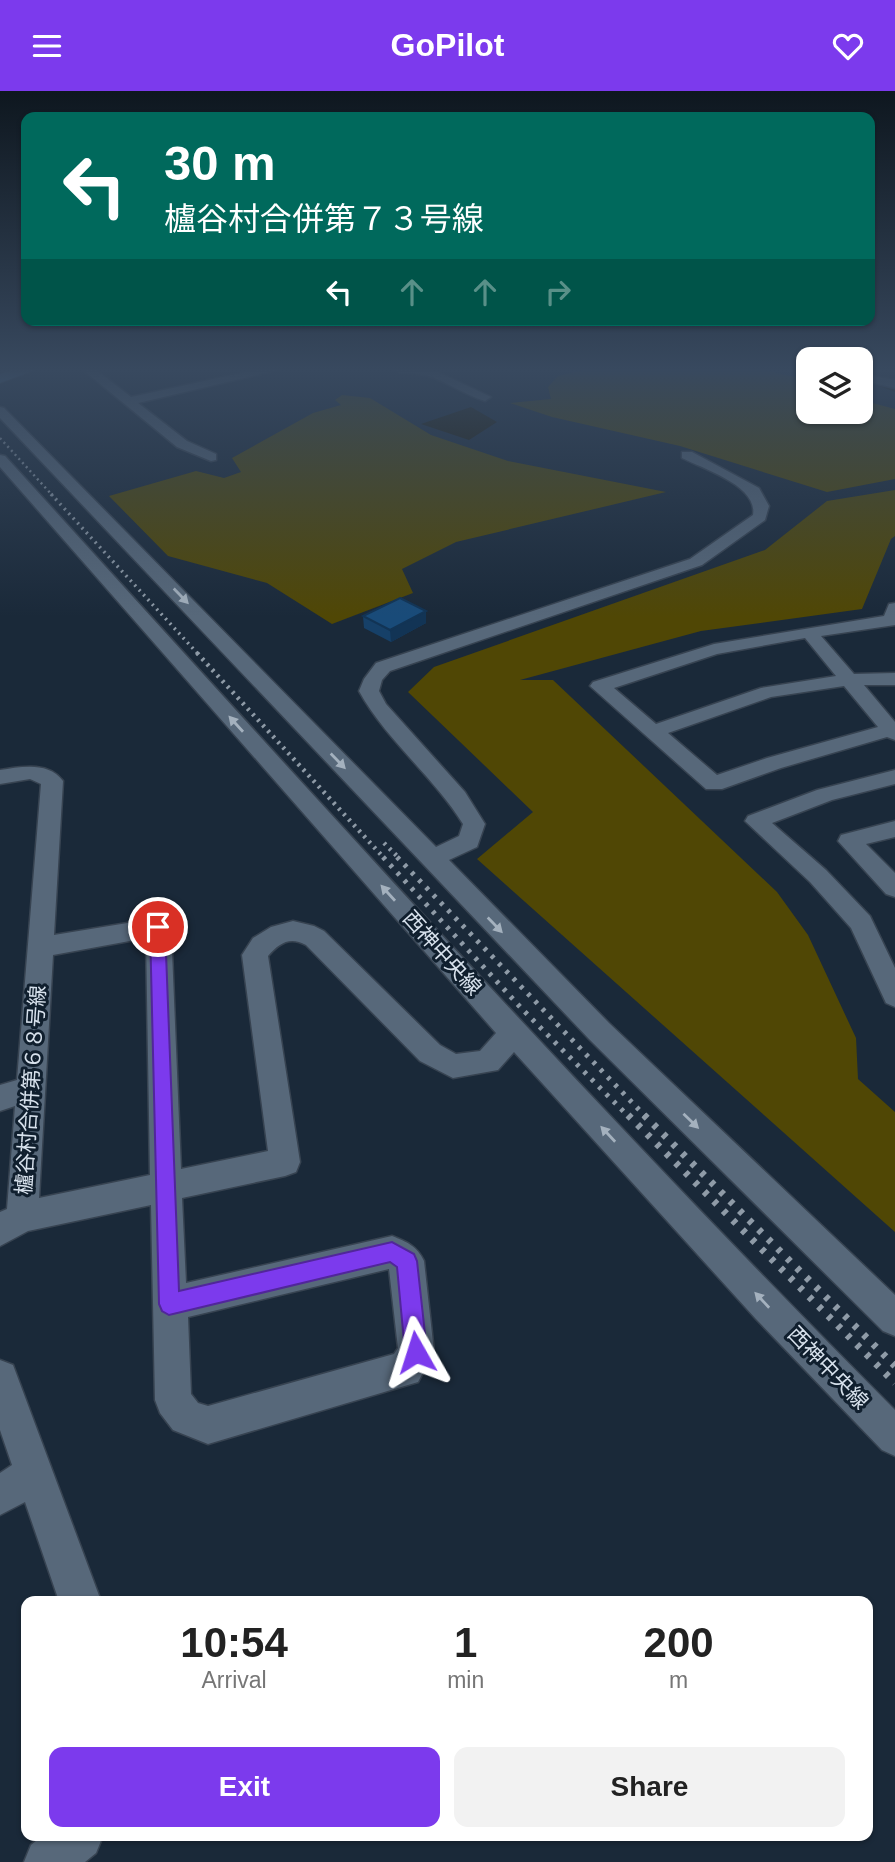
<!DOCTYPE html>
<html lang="en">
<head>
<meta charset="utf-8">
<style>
  body { margin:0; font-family:Arial,"Noto Sans JP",sans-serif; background:#f2f2f2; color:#222; height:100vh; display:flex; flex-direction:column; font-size:26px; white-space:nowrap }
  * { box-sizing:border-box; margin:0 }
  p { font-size:23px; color:#767676 }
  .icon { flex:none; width:38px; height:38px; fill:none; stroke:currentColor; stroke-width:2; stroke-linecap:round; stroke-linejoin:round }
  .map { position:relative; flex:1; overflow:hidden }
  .drawer { position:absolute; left:21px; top:1505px; width:852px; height:245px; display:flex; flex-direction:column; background:#fff; border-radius:14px; box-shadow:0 2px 5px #0004 }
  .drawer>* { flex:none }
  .banner { position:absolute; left:21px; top:21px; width:854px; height:214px; border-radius:14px; box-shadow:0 2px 5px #0004; background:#00695c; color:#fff; overflow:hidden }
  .tools { position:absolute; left:796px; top:256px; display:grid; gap:14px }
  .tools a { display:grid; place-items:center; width:77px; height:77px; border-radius:14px; background:#fff; box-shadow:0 2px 5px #0004; font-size:35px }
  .pin { position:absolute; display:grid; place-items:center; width:60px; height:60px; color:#fff; margin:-30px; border:4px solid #fff; border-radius:50%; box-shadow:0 2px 7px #0007 }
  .me { position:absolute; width:77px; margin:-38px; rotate:354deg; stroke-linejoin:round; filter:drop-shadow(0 0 5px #0008) }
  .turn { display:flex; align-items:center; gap:24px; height:147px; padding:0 28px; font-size:32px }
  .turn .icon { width:91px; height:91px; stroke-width:2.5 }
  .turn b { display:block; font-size:49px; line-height:60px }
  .lanes { display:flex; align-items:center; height:66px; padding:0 28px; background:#0003; justify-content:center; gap:35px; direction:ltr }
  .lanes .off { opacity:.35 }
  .eta { display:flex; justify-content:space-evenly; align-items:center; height:119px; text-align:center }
  .eta b { font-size:42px; font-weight:600; line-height:49px }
  .cta { display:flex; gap:14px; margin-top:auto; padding:14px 28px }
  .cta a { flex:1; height:80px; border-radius:14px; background:#7c3aed; color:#fff; font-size:28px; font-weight:600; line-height:80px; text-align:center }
  .cta a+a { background:#f2f2f2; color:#222 }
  header { display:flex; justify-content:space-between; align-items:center; height:91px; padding:0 28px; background:#7c3aed; color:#fff; font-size:32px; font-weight:600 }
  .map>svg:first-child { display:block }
</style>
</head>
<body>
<header><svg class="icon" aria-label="menu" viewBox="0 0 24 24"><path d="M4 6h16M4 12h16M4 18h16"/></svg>GoPilot<svg class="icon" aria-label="heart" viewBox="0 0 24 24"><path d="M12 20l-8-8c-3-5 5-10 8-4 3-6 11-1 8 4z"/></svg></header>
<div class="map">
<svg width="895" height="1771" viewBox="0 0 895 1771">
  <rect width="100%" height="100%" fill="#1a2939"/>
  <!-- green -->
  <g fill="#504705">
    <polygon points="587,278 760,278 808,289 808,320 861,320 861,301 868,302 865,310 895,318 895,388 827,401 680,355 552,326 510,312 551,308 548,296 558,285"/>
    <polygon points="342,304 370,307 431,344 508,370 666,401 456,451 402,478 413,502 332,533 267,492 168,465 109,405 196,380 224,387 241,381 232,367 313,322 341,314 335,309"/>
    <polygon points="895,399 895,445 891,448 862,518 701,540 520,589 553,589 777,801 808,844 856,947 858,988 895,1021 895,1141 477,768 533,721 408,601 434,576 765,459 827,410"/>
  </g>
  <!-- water -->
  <polygon fill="#1a1500" points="471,316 497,331 469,349 421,333"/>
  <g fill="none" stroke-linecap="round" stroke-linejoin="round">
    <!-- river -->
    <polygon fill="#1a1500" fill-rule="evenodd" points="861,278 895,290 895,301 861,288"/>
    <!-- minor casing -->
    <g stroke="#374351" stroke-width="3">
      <g id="minor">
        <polygon points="82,278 95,278 131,306 260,278 282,278 138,312 187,350 216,363 216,369 211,370 177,356"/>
        <path d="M391,278L438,281L491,306L485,310C465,304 449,292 429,285C417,281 402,285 391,278Z"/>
        <polygon points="861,283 895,289 895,297 861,289"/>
        <path d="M0,316L4,317L436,756L459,745L463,733C433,685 386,649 359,600L364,588L376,572L690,468L753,424C758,395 704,378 682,367V361H692L759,397L769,415L765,429L702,474L390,580L382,589L379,600L386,613L465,701L485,733L477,756L449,769L609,932L895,1204V1245L883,1240L589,948L0,327Z"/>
        <path d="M0,364L5,365C298,687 588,1011 895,1319V1365L882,1359L756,1228L514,961L498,979L453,987L420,970L306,854C290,845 279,852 268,865L300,1071L296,1081L285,1085L182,1107L186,1192L392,1145C407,1151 417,1155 424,1170L434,1261L418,1291L208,1353L173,1339L160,1322L155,1309L151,1114L28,1140L0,1155V1121L7,1118L15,1015L0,1020V994L17,989L41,693L30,688L0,693V679C21,676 48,670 63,690L54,844L158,827L167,829L171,836L181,1078L268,1060L242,864L253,847L271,836L293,830L314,835L324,840L440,954L456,963L480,960L496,942L0,376ZM146,847L150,1084L39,1107L53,864ZM389,1178L398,1257L394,1263L208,1315L198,1312L191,1303L188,1226Z"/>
        <path d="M895,512V534L821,545L854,583L895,582V594H864L895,631V649L887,646L781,677L722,698H706L590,595L593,591L714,553L884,525L889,513ZM805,547L836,585L761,597L656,633L614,597L717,563ZM844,595L878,636L767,667L717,684L668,642L771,606Z"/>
        <polygon points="895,679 895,693 832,709 772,732 826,779 870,825 895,877 895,916 886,912 851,837 810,791 745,730 748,725 817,699"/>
        <polygon points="895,730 895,746 866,753 895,782 895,806 886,803 838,750 841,744"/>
        <polygon points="0,1269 13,1274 101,1510 59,1510 25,1411 0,1424 0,1382 12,1374 0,1339"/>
        <polygon points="42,1745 103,1745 96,1762 85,1771 24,1771 31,1754"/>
      </g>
    </g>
    <!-- major casing -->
    <g stroke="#374351" stroke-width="2">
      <polygon id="major" points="17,278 38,278 0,292 0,283"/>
    </g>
    <!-- minor -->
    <use href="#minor" fill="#57687a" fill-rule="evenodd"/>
    <!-- major -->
    <use href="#major" fill="#537ca5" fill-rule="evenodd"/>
    <!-- rail-far4 -->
    <polyline stroke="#8f9ba7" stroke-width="2.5" stroke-dasharray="2 3.5" stroke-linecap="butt" points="0,347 53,405"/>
    <!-- rail-far3 -->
    <polyline stroke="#8f9ba7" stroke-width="3.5" stroke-dasharray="2 4.5" stroke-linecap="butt" points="51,403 199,564"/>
    <!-- rail-far2 -->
    <g stroke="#8f9ba7" stroke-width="4.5" stroke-dasharray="2.5 5" stroke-linecap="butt">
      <polyline points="197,562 384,767"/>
      <polyline points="384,752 399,767"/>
    </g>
    <!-- rail-far1 -->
    <g stroke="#8f9ba7" stroke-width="5" stroke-dasharray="3.5 7" stroke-linecap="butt">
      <polyline points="383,766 522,918 629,1026"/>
      <polyline points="397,766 646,1026"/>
    </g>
    <!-- rail -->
    <g stroke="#8f9ba7" stroke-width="7" stroke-dasharray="4.5 9" stroke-linecap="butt">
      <polyline points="628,1024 895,1292"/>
      <polyline points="644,1024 895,1275"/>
    </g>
  </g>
  <!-- wall -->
  <polygon fill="#164068" points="363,525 426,532 391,551 364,537"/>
  <!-- shaded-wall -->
  <polygon fill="#123455" points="426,520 426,532 391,551 390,539"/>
  <!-- building -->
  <polygon fill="#194b79" stroke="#123455" stroke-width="2" points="400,507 426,520 390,539 363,525"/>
  <!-- one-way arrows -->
  <defs><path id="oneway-solid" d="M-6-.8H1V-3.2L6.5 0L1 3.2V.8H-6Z" transform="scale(1.75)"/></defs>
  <g fill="#a4b1be">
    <use href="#oneway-solid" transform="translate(181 505) rotate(46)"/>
    <use href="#oneway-solid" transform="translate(236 633) rotate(-132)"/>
    <use href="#oneway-solid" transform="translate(338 670) rotate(46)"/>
    <use href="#oneway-solid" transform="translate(388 802) rotate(-132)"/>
    <use href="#oneway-solid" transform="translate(495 834) rotate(46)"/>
    <use href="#oneway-solid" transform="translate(691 1030) rotate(44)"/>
    <use href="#oneway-solid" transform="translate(608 1043) rotate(-133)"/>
    <use href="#oneway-solid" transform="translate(762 1209) rotate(-133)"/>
  </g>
  <!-- sky -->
  <linearGradient id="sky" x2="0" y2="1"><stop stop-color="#0e171f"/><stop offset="0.53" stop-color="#38495f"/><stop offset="1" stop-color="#38495f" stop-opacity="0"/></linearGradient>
  <rect width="895" height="526" fill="url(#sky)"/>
  <!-- route -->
  <polygon fill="#7c3aed" stroke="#51269a" stroke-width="2" points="158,831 165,836 179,1200 392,1151 414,1163 417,1170 427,1261 424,1269 416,1272 408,1269 405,1261 397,1176 390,1171 169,1224 162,1220 159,1213 150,836"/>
  <g text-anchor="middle" stroke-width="6" stroke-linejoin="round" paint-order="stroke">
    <!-- street labels -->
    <g font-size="21" fill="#d7e1ec" stroke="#101f2e">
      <text transform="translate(442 862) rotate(48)" y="7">西神中央線</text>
      <text transform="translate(31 999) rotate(-86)" y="7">櫨谷村合併第６８号線</text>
      <text transform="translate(828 1277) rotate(46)" y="7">西神中央線</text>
    </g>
  </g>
</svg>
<div class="tools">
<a><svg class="icon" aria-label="layers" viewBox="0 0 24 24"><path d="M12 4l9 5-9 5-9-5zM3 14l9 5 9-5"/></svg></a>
</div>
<div class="pin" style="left:158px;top:836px;background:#d93025"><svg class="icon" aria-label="arrive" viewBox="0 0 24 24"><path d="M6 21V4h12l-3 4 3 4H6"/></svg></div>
<svg class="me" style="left:416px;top:1261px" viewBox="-20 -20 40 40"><path d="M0-17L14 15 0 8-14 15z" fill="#7c3aed" stroke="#fff" stroke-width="4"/></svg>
<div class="banner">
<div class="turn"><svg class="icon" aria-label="left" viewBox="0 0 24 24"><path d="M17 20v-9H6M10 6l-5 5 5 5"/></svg><div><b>30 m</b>櫨谷村合併第７３号線</div></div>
<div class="lanes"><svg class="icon" aria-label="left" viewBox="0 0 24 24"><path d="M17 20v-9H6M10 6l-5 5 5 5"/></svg><svg class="icon off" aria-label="ahead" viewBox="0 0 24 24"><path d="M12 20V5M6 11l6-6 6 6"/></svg><svg class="icon off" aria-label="ahead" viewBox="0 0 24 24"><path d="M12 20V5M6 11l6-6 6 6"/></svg><svg class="icon off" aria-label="right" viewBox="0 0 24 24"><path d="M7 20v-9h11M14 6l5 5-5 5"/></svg></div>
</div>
<section class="drawer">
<div class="eta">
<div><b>10:54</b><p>Arrival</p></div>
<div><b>1</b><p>min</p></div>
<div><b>200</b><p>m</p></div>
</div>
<div class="cta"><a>Exit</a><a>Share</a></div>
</section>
</div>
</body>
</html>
